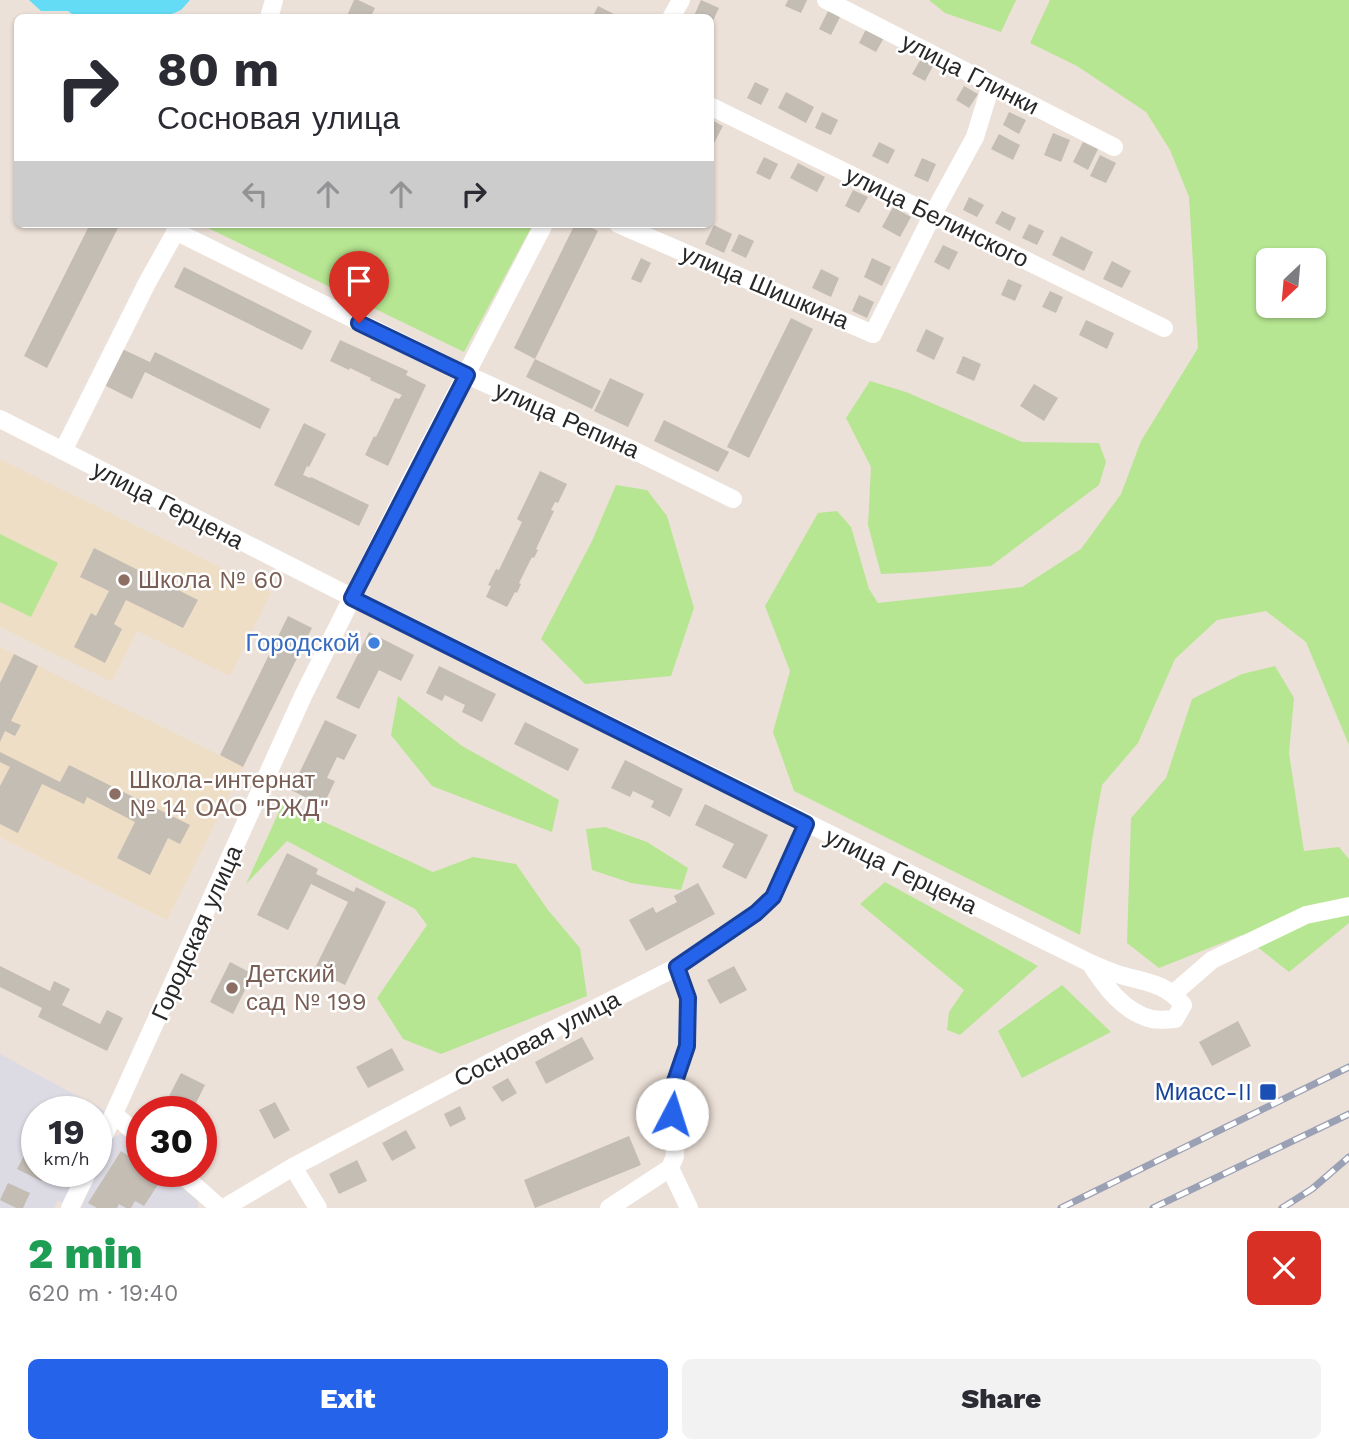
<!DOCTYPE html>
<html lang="en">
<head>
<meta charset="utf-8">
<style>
  body { margin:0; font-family:"Work Sans",sans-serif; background:#f2f2f3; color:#2b2b33; height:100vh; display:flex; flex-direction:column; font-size:26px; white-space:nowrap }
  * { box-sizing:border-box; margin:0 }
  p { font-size:23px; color:#7c7c81 }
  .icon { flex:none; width:38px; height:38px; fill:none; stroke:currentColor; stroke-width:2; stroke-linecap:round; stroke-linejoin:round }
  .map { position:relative; height:1208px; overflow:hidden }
  .side { display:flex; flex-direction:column; background:#fff; flex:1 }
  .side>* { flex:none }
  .top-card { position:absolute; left:14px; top:14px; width:700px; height:214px; border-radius:10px; box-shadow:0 2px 5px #0004; background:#fff; color:#2b2b33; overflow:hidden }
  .needle { width:46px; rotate:206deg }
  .fabs { position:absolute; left:1256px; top:248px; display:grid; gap:14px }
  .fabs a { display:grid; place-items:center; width:70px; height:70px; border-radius:10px; background:#fff; box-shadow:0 2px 5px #0004; font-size:35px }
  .speed { position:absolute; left:21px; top:1096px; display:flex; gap:14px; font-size:35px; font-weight:700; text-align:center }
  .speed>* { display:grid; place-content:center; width:91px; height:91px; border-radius:50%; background:#fff; box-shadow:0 2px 5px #0004; line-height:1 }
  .speed small { font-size:18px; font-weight:400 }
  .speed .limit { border:10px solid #d22; background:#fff; color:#111 }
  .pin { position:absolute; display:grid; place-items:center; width:60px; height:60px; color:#fff; margin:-72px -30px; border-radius:50% 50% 50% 0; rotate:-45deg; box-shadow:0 0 7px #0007 }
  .pin .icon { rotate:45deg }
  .me { position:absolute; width:77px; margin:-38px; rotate:5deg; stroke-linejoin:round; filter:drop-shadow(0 0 5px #0008) }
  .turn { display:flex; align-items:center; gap:24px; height:147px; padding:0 28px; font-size:32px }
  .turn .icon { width:91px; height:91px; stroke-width:2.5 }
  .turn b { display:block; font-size:49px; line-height:60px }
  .lanes { display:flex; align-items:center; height:66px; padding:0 28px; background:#0003; justify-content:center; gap:35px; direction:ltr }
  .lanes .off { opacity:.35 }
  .round { display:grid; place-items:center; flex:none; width:74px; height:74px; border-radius:10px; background:#f2f2f3 }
  .head { display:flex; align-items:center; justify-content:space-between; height:119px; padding:0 28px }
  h1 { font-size:42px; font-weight:800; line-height:52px; color:#1e9e55 }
  .button { display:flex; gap:14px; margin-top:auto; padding:14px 28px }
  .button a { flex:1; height:80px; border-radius:10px; background:#2563eb; color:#fff; font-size:28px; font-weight:800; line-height:80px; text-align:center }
  .button a+a { background:#f2f2f3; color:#2b2b33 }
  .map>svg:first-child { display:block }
</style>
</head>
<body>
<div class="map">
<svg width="1349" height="1208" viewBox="0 0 1349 1208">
  <rect width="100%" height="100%" fill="#ece1d8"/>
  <!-- industrial -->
  <g fill="#dcdae3">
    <polygon points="0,1054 105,1111 96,1132 96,1111 37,1111 37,1171 80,1171 65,1205 58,1200 54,1208 0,1208"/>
    <polygon points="126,1133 142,1151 142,1171 161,1171 198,1201 198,1208 81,1208 109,1138"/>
  </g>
  <!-- education -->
  <g fill="#efdec6">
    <polygon points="0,459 271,592 230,676 137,631 112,682 0,627"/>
    <polygon points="0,647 243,767 167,920 0,837"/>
  </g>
  <!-- green -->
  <g fill="#b6e691" fill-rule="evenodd">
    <polygon points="929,0 1016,0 1001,32 945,13"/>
    <path d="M1050,0H1349V745L1306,642L1266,611L1217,620L1175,659L1138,743L1102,785L1092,840L1080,935L794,791L773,732L790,671L765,606L818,513L837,511L851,527L869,589L878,603L1022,587L1081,549L1121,494L1141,441L1198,348L1189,197L1170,150L1146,112L1077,66L1030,43ZM1269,261H1314V306H1269Z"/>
    <polygon points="200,224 533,224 464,352"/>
    <polygon points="870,381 906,392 1022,442 1099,443 1106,462 1099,485 991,566 925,572 881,574 868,525 871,467 846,418"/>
    <polygon points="616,485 647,490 667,516 694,608 671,676 585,684 541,639 592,541"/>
    <polygon points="0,534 58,563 31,617 0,602"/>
    <polygon points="1275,666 1294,698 1289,753 1304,851 1339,847 1349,859 1349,923 1289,972 1242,935 1159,968 1127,943 1131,818 1166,778 1192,699 1242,674"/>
    <polygon points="398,696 462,746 559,800 552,832 432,786 391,735"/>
    <polygon points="283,803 433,872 473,857 516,864 548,910 580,948 587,996 441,1054 403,1039 377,998 427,925 415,909 287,841 246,884"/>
    <polygon points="605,827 647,842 688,868 681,890 631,883 592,870 586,829"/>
    <polygon points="885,882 1038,966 960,1035 947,1030 949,1012 964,990 860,904"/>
    <polygon points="1062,985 1111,1032 1022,1078 998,1031"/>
  </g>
  <!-- water -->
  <polygon fill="#64dcf5" points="29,0 190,0 181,10 165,17 76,17 68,11 41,11"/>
  <!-- building -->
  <g fill="#c3bdb4">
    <polygon points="354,0 358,0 375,8 370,18 346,18"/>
    <polygon points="701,0 719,8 710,27 710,18 693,18"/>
    <polygon points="788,0 807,0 801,13 785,6"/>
    <polygon points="598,6 618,16 617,18 592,18"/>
    <polygon points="829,9 841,15 831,35 819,29"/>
    <polygon points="867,27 885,36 876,52 859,43"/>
    <polygon points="921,59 933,66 925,81 912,74"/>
    <polygon points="755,82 769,89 761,105 747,98"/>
    <polygon points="964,86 978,94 969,108 956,100"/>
    <polygon points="786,92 814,107 806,123 778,108"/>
    <polygon points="822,112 838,120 831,135 815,128"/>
    <polygon points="1009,112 1026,120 1019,134 1003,125"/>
    <polygon points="710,119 723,126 713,145 710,144"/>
    <polygon points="1053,133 1070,140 1061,162 1044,155"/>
    <polygon points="999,134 1020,145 1013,160 991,149"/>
    <polygon points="879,142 895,150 888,164 872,156"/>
    <polygon points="1083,142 1098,149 1088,170 1073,162"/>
    <polygon points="1100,155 1116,163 1106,183 1090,176"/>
    <polygon points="764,157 778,164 770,180 756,173"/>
    <polygon points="922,158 936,164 928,182 914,176"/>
    <polygon points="798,163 825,177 817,192 790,178"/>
    <polygon points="853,190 868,197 859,213 845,206"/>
    <polygon points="969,197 984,205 977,217 963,210"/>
    <polygon points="893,207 911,217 900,237 882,227"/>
    <polygon points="1002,211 1016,218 1010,231 995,223"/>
    <polygon points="90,224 120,224 47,368 24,356"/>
    <polygon points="575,224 584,224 598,231 535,359 601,391 592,409 526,377 535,359 514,348"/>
    <polygon points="1029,224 1044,231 1037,245 1022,238"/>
    <polygon points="714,225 732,234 724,253 705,244"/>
    <polygon points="739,234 754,241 746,258 731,251"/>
    <polygon points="1061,236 1093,252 1084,271 1052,255"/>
    <polygon points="943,245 958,252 949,270 934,262"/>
    <polygon points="641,258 651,263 641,283 631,279"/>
    <polygon points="872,258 891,267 882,286 864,277"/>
    <polygon points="1112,261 1131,271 1122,288 1103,279"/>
    <polygon points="184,267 312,331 302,350 174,287"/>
    <polygon points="821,269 839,278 831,297 812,288"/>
    <polygon points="1008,279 1022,285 1015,301 1001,295"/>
    <polygon points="1050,291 1063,297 1056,313 1042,307"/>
    <polygon points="859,295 874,302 867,318 852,311"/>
    <polygon points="791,318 813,329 749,458 727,447"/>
    <polygon points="1086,320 1114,333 1107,349 1079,335"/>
    <polygon points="926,329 944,338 934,360 916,351"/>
    <polygon points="340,340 408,371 406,375 426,385 388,466 365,455 374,436 376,437 395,398 399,399 402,395 370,380 371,378 350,368 349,370 330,361"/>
    <polygon points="120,348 150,362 155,352 270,409 260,429 145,372 132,399 102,384"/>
    <polygon points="963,356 981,364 974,381 956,373"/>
    <polygon points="610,378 644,394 628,427 594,411"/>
    <polygon points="1034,384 1058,398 1044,421 1020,406"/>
    <polygon points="664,420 729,452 718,472 654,441"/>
    <polygon points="304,423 326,434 309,467 307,466 303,475 310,478 311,477 369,505 359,526 274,485"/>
    <polygon points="540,471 567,484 558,503 555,502 551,510 554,511 536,549 538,550 534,558 532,557 519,583 521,584 517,593 515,592 507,607 486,597 491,586 488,585 496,569 499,570 522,522 517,519"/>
    <polygon points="94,548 198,600 183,628 126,600 114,624 122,629 105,663 74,647 91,613 96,616 109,591 80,577"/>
    <polygon points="288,616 312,628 243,767 220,755"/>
    <polygon points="369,632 414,655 401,681 379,670 359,709 336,698"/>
    <polygon points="14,654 38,666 11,721 21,725 15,736 5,731 0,742 0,683"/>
    <polygon points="439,666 496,694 482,722 462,712 465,705 445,695 442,701 426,693"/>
    <polygon points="325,720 357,735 344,760 337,757 327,778 335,781 323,806 291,790"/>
    <polygon points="525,722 579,749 568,771 514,744"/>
    <polygon points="0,752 60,782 69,765 190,825 180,844 168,838 150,875 117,858 135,822 87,797 84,804 42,784 18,833 0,824 0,786 10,767 0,762"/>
    <polygon points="625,760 683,789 670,817 651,807 654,801 633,791 630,797 611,788"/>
    <polygon points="705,804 768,835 746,879 722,867 734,844 695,825"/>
    <polygon points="287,853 318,869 316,874 354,892 356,887 386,902 345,985 314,970 348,902 311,884 288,930 257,915"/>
    <polygon points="698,883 715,914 646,951 629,920 653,907 656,913 677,902 674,896"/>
    <polygon points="230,962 253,974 233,1014 210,1002"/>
    <polygon points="0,966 50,991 54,981 70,989 62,1005 100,1024 107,1010 123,1018 107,1051 38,1017 42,1008 0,987"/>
    <polygon points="734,966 747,990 720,1004 707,980"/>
    <polygon points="1238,1021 1251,1046 1212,1066 1199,1042"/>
    <polygon points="582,1037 594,1059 546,1084 535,1062"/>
    <polygon points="392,1048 404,1070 368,1088 356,1067"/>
    <polygon points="181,1073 205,1085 192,1111 188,1111 167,1100"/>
    <polygon points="508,1078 517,1093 502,1102 492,1087"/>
    <polygon points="275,1102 290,1130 274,1139 259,1110"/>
    <polygon points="460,1106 466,1119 450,1127 444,1114"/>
    <polygon points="406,1130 416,1148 392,1161 382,1143"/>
    <polygon points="37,1131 37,1171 46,1171 41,1181 17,1169"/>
    <polygon points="629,1136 641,1165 535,1208 524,1180"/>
    <polygon points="121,1151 142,1164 142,1171 153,1171 163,1177 144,1206 135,1201 131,1208 126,1208 119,1204 117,1208 97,1208 88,1203"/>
    <polygon points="357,1160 367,1181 339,1194 329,1174"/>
    <polygon points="8,1183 30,1193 23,1208 16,1208 0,1200"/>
  </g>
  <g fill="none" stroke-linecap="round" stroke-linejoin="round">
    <!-- minor -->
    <g stroke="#fff" stroke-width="18">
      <polyline points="826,0 1114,147"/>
      <polyline points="269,18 274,0"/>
      <polyline points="671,18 681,0"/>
      <polyline points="710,106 1164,328"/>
      <polyline points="618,224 873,334 933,214 975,137 991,85"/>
      <polyline points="175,231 467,375 635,451 733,499"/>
      <path d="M0,419L373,608L1090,963C1099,967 1108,971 1117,974C1142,982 1166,982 1183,1005L1175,1019C1168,1019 1159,1021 1152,1019C1123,1012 1105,986 1090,963"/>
      <polyline points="63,451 147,283 180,224"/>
      <polyline points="1174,993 1212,960 1306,915 1349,906"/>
      <polyline points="115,1115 142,1139"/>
      <polyline points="96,1153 303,696 409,484 544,224"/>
      <polyline points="293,1167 318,1208"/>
      <polyline points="670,1168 689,1208"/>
      <polyline points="178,1171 220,1208"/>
      <polyline points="70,1208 88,1171"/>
      <polyline points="224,1208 293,1167 521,1046 677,967 756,913 773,897 806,824"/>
      <polyline points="609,1208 670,1168 675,1156 671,1093 687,1046 688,998 677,967"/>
    </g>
    <!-- rail casing -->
    <g stroke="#9ba1b4" stroke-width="7">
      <g id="rail">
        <polyline points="1061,1208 1349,1067"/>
        <polyline points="1153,1208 1349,1114"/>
        <polyline points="1282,1208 1312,1189 1349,1157"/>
      </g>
    </g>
    <!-- rail -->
    <use href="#rail" stroke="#fff" stroke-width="4.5" stroke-dasharray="13" stroke-linecap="butt"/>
  </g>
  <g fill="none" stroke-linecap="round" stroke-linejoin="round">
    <!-- route casing -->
    <g stroke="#184099" stroke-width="18">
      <polyline id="route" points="359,323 467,375 352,598 806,824 773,897 756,913 677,967 688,998 687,1046 671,1093 672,1114"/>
    </g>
    <!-- route -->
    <use href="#route" stroke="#2563eb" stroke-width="12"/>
  </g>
  <!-- markers -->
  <g fill="#8d6e63" stroke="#fff" stroke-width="2.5">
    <circle cx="124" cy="580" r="7"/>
    <circle cx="115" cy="794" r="7"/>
    <circle cx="232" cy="988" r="7"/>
  </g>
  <circle fill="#3f7fe0" stroke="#fff" stroke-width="2.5" cx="374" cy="643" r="7"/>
  <rect fill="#1a4fb4" stroke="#fff" stroke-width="2.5" x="1259" y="1083" width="18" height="18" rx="3.5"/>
  <g text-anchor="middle" stroke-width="5" stroke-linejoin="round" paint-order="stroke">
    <!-- street labels -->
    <g font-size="24" fill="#282828" stroke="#fff">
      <text transform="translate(970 74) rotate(27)" y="8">улица Глинки</text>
      <text transform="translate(937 217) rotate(26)" y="8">улица Белинского</text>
      <text transform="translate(765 287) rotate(23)" y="8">улица Шишкина</text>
      <text transform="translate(567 420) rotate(24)" y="8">улица Репина</text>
      <text transform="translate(168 505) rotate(27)" y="8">улица Герцена</text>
      <text transform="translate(901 871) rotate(26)" y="8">улица Герцена</text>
      <text transform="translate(197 933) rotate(-66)" y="8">Городская улица</text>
      <text transform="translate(537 1039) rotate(-27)" y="8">Сосновая улица</text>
    </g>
    <!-- education labels -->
    <g font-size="24" fill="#785e54" stroke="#fff" text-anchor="start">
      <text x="138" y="588">Школа № 60</text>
      <text x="129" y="788">Школа-интернат<tspan x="129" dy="28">№ 14 ОАО "РЖД"</tspan></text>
      <text x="246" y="982">Детский<tspan x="246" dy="28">сад № 199</tspan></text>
    </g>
    <!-- shop labels -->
    <g font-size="24" fill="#366cbe" stroke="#fff" text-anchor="end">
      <text x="360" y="651">Городской</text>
    </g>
    <!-- transit labels -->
    <g font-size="24" fill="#164399" stroke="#fff" text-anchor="end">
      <text x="1252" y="1100">Миасс-II</text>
    </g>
  </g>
</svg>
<div class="fabs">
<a><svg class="needle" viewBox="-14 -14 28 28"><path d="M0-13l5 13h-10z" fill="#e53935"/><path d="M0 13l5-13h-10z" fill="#7c7c81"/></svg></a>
</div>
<div class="speed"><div>19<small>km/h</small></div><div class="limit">30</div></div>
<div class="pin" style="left:359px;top:323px;background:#d93025"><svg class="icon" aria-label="arrive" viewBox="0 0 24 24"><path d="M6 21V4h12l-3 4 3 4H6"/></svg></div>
<svg class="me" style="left:672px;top:1114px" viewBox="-20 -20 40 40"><circle r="19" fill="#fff"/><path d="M0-13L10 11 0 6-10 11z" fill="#2563eb"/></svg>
<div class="top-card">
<div class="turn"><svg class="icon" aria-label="right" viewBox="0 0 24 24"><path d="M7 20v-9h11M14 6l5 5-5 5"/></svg><div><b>80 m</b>Сосновая улица</div></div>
<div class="lanes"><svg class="icon off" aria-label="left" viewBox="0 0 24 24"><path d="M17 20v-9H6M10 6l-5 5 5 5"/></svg><svg class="icon off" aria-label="ahead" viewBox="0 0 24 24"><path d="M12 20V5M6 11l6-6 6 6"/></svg><svg class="icon off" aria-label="ahead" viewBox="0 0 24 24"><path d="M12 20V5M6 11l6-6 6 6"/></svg><svg class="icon" aria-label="right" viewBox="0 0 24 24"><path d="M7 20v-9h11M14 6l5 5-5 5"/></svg></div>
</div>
</div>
<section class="side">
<div class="head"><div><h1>2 min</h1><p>620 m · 19:40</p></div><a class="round" style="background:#d93025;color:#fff"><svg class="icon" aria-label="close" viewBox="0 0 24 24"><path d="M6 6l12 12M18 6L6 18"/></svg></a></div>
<div class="button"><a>Exit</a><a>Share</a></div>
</section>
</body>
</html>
